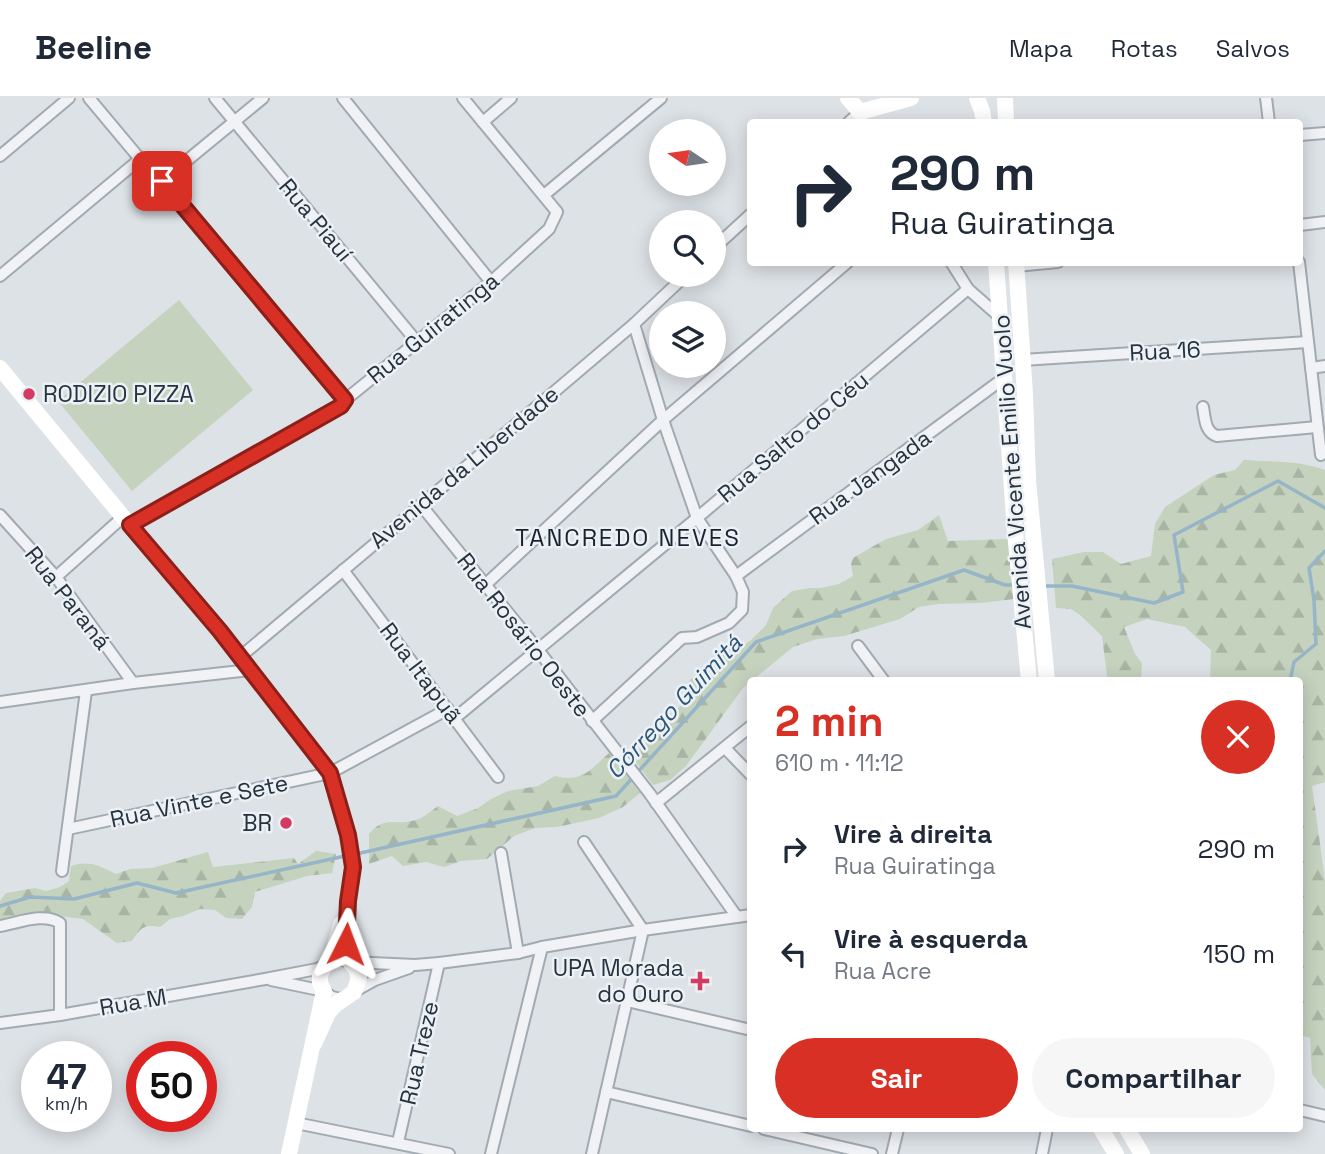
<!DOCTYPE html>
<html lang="pt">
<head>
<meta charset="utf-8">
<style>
  body { margin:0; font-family:"Space Grotesk",sans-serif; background:#f6f6f7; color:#1f2937; height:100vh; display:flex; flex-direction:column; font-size:26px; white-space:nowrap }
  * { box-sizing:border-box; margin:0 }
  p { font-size:23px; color:#747a83 }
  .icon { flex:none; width:38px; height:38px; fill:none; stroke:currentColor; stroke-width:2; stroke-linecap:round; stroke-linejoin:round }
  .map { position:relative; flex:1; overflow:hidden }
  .panel { position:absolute; left:747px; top:579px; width:556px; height:455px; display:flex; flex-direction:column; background:#fff; border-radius:7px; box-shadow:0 4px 18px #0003 }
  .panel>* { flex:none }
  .banner { position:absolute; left:747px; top:21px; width:556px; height:147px; border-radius:7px; box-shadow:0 4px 18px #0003; background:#fff; color:#1f2937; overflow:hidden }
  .needle { width:46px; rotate:283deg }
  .buttons { position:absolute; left:649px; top:21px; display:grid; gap:14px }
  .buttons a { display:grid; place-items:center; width:77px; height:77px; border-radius:50%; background:#fff; box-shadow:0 4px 18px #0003; font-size:35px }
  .speed { position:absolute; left:21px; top:943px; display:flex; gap:14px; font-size:35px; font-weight:700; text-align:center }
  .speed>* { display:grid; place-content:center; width:91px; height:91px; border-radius:50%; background:#fff; box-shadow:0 4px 18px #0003; line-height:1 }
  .speed small { font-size:18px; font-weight:400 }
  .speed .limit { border:10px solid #d22; background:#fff; color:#111 }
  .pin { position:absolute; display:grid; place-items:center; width:60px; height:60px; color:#fff; margin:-30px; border-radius:14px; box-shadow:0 4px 10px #0006 }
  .me { position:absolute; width:77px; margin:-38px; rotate:3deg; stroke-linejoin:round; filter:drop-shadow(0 0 5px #0008) }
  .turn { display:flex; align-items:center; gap:24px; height:147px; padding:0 28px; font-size:32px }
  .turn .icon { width:91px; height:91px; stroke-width:2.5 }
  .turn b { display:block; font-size:49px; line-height:60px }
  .round { display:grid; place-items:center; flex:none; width:74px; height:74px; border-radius:37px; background:#f6f6f7 }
  .overview { display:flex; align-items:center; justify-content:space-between; height:119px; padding:0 28px }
  h1 { font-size:42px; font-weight:700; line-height:52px; color:#d93025 }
  .button { display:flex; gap:14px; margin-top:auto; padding:14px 28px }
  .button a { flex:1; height:80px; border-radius:42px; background:#d93025; color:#fff; font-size:28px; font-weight:700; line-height:80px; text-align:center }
  .button a+a { background:#f6f6f7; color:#1f2937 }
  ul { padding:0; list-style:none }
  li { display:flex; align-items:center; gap:21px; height:105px; padding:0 28px }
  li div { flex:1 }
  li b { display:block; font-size:26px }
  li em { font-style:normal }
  header { display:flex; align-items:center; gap:42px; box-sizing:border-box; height:98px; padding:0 35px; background:#fff; border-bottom:2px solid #e0e1e3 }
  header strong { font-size:33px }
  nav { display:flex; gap:38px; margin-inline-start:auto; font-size:24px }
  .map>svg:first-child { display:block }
</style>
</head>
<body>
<header>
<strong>Beeline</strong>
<nav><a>Mapa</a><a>Rotas</a><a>Salvos</a></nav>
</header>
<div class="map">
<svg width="1325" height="1056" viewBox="0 0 1325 1056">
  <defs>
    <pattern id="forest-firs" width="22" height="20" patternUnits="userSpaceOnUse" patternTransform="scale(1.75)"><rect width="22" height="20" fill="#c5d2be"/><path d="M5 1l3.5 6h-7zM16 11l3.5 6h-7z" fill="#a9b5a4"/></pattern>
  </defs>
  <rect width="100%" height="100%" fill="#dde2e7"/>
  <!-- forest -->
  <g fill="url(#forest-firs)">
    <path d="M1244,362C1272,364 1299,362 1325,372V684L1312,688L1325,782V992L1312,976L1310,940L1300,937V583H1210L1211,552L1185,529L1147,521L1124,529L1135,556L1142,565L1141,583H1109L1107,578L1102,538L1080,517L1071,511L1056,510L1052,461L1084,454H1103L1121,466L1151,458L1155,426L1165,409L1214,377L1235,372Z"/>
    <polygon points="939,417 948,443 1008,441 1014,501 981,505 938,506 919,509 900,521 844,538 817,541 793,549 743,590 686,668 670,682 653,687 632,659 682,606 688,584 702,570 718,557 737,551 750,543 766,527 773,510 792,493 810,490 821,490 839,486 853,478 851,466 853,460 886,441 918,432"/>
    <path d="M609,655L640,695L623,709L599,720L557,729L535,730L514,738L487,761L461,763L444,769L426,764L403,768L392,758L369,766V736C384,718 393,727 412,723C422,721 430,714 438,708L457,718L478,710L491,701L508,693L538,688L555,678C582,685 590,672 609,655Z"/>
    <path d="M316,753L336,756L332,775L307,778L255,794L252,809L242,821L226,820L215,812L200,811L183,818L170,821L160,829C143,826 141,830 132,843L117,845L83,821L66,819L53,816H33L0,823V803L6,795L35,790L46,793L60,789L69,783L71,768C90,762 99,768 116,776L130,771L152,770L208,754L213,769L294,760L298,766Z"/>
  </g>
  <!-- garden -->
  <polygon fill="#c5d2be" points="179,202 253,292 132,393 58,303"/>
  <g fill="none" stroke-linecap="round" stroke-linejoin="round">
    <!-- stream -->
    <g stroke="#96b5c9" stroke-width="3.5">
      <polyline points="1044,488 1072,488 1154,505 1183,494 1174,437 1278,383 1325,410"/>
      <polyline points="1290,583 1294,564 1316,546 1314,502 1309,470 1325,453"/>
      <polyline points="356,756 616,698 756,544 964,472 1005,487 1015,487"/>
      <polyline points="0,808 30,799 74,801 137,785 176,795 345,758"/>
    </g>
    <!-- minor casing -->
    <g stroke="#a2aab1" stroke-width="14">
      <g id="minor">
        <polyline points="89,0 140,61 162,83 345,302"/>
        <polyline points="215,0 417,244"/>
        <polyline points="343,0 491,184"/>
        <polyline points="1266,0 1269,24"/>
        <polyline points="483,24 511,0"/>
        <polyline points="849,24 860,14"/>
        <polyline points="1300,37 1325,35"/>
        <polyline points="0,58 69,0"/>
        <polyline points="162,83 263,0"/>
        <polyline points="544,97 661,0"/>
        <polyline points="1300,127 1325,124"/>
        <polyline points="714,150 751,116"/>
        <polyline points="951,164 968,191 1000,219"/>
        <polyline points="1299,164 1321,357"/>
        <polyline points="1016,168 1058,164"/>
        <polyline points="0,178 140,61"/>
        <polyline points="1022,262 1308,244"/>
        <polyline points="1311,270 1325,268"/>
        <path d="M1203,309C1205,321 1205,334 1217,338L1317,329"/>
        <polyline points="421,407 538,552 650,696 737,819"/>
        <polyline points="0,417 56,479 133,585"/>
        <polyline points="129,427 341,308 345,302 491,184 549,131 557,114 463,0"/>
        <polyline points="343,472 498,679"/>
        <polyline points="736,478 1004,280"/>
        <polyline points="56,479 123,419"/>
        <polyline points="485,487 663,322 848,164"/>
        <polyline points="858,548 884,583"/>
        <polyline points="240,559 421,407 634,226 686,177"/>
        <polyline points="0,604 133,585 250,572"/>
        <polyline points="455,620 697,420 968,191"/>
        <polyline points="592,623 682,540 697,539 729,525 742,512 743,494 736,478 697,420 663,322 634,226"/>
        <polyline points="725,650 751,677"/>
        <polyline points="656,705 751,628"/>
        <polyline points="68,731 330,675 448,611"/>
        <polyline points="584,744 643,832 592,1056"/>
        <polyline points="501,755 518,855"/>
        <polyline points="62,773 86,593"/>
        <path d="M0,828C18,825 44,814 60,825V917"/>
        <polyline points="271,882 324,893 332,899 341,901 375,882 409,870"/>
        <polyline points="627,903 751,932"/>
        <polyline points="0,925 60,917 265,881 317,871 338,861 350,864 415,867 439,865 518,855 542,849 643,832 751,817"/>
        <polyline points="606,994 751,1028"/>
        <polyline points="1300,1012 1325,1018"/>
        <polyline points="296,1025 449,1056"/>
        <polyline points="764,1031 872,1056"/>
        <polyline points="398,1044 439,865"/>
        <polyline points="491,1056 542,849"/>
        <polyline points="892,1056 898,1031"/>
        <polyline points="1042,1056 1047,1031"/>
      </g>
    </g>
    <!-- minor -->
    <use href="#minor" stroke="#f0f2f6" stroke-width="10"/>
    <!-- secondary -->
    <g stroke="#fff" stroke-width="16">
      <polyline points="848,0 860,14 911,0"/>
      <polyline points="977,0 982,13 984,24"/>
      <polyline points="1005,0 1006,24"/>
      <polyline points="996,164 1015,434 1029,583"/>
      <polyline points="1016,164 1025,296 1028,383 1047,583"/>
      <polyline points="0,270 123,419 220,533 330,675 348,737 353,770 348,803 346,846 350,864 356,871 359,880 354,894 335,907 328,915 314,946"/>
      <polyline points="1101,1031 1116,1056"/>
      <polyline points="1127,1031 1142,1056"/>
      <polyline points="289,1056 324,893 320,885 320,876 332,857 341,826"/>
    </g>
  </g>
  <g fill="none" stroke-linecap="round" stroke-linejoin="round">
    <!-- route casing -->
    <g stroke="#8d1f18" stroke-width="18">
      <polyline id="route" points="162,83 345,302 341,308 130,427 220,533 330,675 348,737 353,769 348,803 346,846"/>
    </g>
    <!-- route -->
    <use href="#route" stroke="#d93025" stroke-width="12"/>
  </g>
  <!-- markers -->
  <g fill="#d33b63" stroke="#ecf1f5" stroke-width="2.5">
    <circle cx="29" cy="296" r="7"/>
    <circle cx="286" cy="725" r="7"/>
    <path d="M696.5 872.5h7v7h7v7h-7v7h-7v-7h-7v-7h7z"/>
  </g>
  <g text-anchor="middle" stroke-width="5" stroke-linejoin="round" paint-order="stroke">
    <!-- street labels -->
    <g font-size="23" fill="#26323e" stroke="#ecf1f5">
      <text transform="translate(316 122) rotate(50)" y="8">Rua Piauí</text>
      <text transform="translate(433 230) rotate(-39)" y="8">Rua Guiratinga</text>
      <text transform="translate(1165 253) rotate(-3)" y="8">Rua 16</text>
      <text transform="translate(793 339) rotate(-40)" y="8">Rua Salto do Céu</text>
      <text transform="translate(464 369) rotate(-40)" y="8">Avenida da Liberdade</text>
      <text transform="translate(1012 374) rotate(-94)" y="8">Avenida Vicente Emilio Vuolo</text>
      <text transform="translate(870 379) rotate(-36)" y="8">Rua Jangada</text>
      <text transform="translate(68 500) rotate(52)" y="8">Rua Paraná</text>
      <text transform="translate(524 537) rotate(52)" y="8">Rua Rosário Oeste</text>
      <text transform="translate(421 575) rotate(53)" y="8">Rua Itapuã</text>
      <text transform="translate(199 703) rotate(-12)" y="8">Rua Vinte e Sete</text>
      <text transform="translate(133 904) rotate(-10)" y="8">Rua M</text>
      <text transform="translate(419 955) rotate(-77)" y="8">Rua Treze</text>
    </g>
    <!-- poi labels -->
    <g font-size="23" fill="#26323e" stroke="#ecf1f5" text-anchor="end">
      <text x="43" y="304" text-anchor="start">RODIZIO PIZZA</text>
      <text x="272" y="733">BR</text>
      <text x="684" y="878">UPA Morada<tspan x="684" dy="26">do Ouro</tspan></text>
    </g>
    <!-- neighbourhood labels -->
    <g font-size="24" letter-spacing="2" fill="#18232f" stroke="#ecf1f5">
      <text x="628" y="448">TANCREDO NEVES</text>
    </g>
    <!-- water labels -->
    <g font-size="24" font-style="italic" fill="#2f5574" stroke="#ecf1f5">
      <text transform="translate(674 609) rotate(-47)" y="8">Córrego Guimitá</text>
    </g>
  </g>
</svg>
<div class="buttons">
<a><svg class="needle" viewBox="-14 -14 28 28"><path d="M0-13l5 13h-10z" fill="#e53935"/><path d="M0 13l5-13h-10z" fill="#747a83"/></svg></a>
<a><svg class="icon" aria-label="search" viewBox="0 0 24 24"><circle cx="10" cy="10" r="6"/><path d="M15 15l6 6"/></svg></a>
<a><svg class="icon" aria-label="layers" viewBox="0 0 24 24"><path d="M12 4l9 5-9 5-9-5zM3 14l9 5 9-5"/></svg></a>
</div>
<div class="speed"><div>47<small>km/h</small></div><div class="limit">50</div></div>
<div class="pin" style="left:162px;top:83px;background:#d93025"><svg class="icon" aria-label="arrive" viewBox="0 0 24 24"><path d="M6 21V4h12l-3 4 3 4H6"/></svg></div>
<svg class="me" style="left:346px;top:846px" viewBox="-20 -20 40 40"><path d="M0-17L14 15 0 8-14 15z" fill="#d93025" stroke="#fff" stroke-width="4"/></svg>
<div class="banner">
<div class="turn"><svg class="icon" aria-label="right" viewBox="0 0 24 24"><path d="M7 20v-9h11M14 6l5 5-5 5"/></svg><div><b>290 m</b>Rua Guiratinga</div></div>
</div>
<section class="panel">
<div class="overview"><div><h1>2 min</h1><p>610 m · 11:12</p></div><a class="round" style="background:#d93025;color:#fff"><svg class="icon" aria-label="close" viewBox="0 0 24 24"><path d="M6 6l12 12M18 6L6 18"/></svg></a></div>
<ul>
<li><svg class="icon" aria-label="right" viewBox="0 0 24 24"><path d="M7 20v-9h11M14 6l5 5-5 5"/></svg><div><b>Vire à direita</b><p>Rua Guiratinga</p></div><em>290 m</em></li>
<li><svg class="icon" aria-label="left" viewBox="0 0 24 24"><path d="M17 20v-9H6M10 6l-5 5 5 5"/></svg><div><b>Vire à esquerda</b><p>Rua Acre</p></div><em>150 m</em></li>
</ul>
<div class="button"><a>Sair</a><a>Compartilhar</a></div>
</section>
</div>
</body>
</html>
